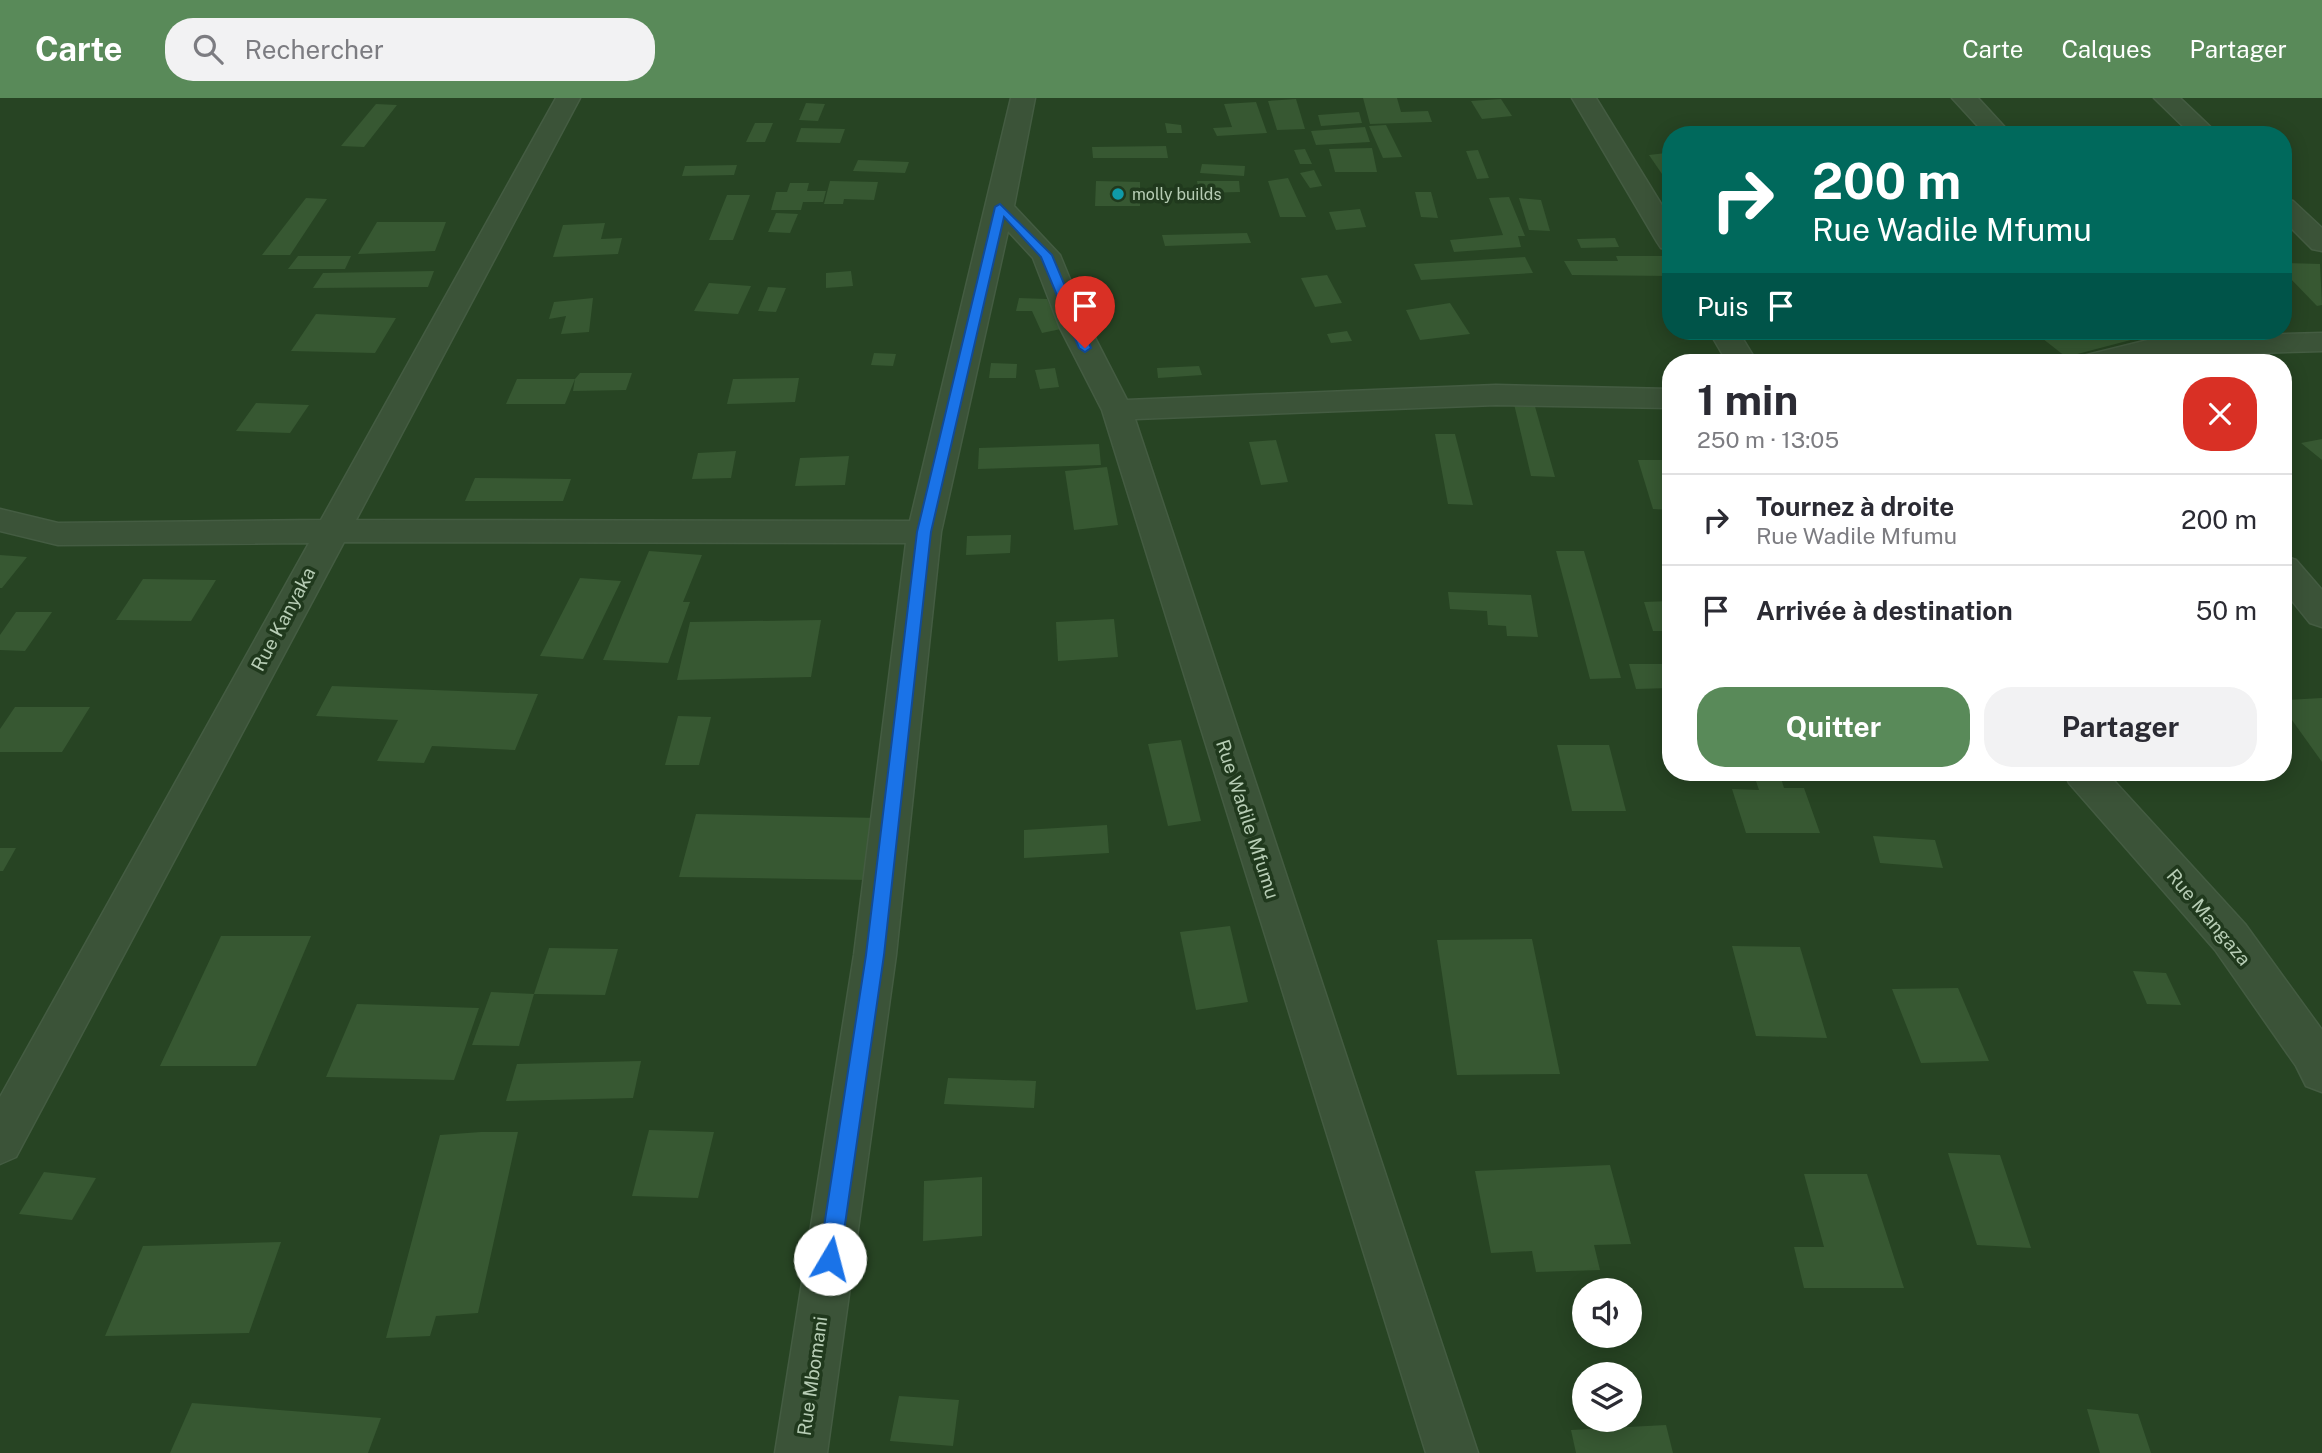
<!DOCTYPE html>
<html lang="fr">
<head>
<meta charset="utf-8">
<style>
  body { margin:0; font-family:"Public Sans",sans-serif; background:#f2f2f3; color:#2b2b33; height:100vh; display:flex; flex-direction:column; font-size:26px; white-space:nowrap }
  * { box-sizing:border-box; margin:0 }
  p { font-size:23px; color:#7c7c81 }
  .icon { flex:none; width:38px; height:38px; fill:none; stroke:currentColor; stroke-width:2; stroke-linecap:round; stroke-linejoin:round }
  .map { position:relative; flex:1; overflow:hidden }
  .panel { position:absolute; left:1662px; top:256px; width:630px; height:427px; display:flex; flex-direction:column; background:#fff; border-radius:28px; box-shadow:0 4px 18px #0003 }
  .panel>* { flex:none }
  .hud { position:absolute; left:1662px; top:28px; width:630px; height:214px; border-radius:28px; box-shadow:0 4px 18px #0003; background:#00695c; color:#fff; overflow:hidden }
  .controls { position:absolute; left:1572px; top:1180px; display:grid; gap:14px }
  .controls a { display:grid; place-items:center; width:70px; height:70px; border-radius:50%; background:#fff; box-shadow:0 4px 18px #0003; font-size:35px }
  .pin { position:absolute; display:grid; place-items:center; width:60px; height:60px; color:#fff; margin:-72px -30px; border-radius:50% 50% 50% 0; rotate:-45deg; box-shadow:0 0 7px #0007 }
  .pin .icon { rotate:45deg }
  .me { position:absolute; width:77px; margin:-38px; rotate:8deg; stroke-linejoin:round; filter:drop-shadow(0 0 5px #0008) }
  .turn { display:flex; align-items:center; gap:24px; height:147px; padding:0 35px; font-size:32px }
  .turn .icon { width:91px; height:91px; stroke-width:2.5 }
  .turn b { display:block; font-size:49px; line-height:60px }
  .then { display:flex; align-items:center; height:66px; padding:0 35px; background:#0003; gap:14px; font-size:26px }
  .round { display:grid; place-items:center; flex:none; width:74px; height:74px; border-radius:28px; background:#f2f2f3 }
  .summary { display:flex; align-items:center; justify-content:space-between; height:119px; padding:0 35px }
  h1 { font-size:42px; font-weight:700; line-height:52px }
  .action { display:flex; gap:14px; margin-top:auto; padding:14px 35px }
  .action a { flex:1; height:80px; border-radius:28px; background:#598a59; color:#fff; font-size:28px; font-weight:700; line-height:80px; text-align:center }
  .action a+a { background:#f2f2f3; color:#2b2b33 }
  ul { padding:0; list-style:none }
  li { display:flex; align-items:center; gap:21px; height:91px; padding:0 35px; border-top:2px solid #e1e1e2 }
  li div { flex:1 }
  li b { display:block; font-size:26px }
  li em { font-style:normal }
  header { display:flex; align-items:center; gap:42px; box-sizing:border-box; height:98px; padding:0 35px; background:#598a59; color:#fff }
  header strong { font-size:33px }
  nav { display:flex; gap:38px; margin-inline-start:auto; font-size:24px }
  .search { width:490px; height:63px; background:#f2f2f3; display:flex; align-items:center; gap:18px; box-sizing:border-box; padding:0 24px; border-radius:28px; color:#7c7c81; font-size:26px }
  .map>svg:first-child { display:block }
</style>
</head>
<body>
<header>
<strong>Carte</strong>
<div class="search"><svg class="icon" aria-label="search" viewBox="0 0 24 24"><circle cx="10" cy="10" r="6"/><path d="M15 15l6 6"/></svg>Rechercher</div>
<nav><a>Carte</a><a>Calques</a><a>Partager</a></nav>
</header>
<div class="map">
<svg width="2322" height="1355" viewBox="0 0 2322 1355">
  <rect width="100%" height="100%" fill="#274423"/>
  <!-- building -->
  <g fill="#375832">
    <polygon points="1363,0 1397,0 1401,14 1428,13 1432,24 1370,26"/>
    <polygon points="1296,1 1305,31 1277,32 1268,3"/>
    <polygon points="1501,1 1512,18 1482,21 1471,3"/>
    <polygon points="1256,4 1267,35 1217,38 1213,30 1232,29 1224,6"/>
    <polygon points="806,5 825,6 818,23 799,22"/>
    <polygon points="376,6 397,7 364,49 341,48"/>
    <polygon points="1359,14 1362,25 1321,28 1318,17"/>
    <polygon points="755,25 773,25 765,44 746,44"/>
    <polygon points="1165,25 1181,27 1182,35 1167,35"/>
    <polygon points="1386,27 1402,59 1383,60 1369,28"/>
    <polygon points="1365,29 1370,44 1316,47 1311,33"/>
    <polygon points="801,30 845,31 840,45 796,44"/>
    <polygon points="1166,48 1168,60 1093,60 1092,49"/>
    <polygon points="1372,50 1377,74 1335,74 1329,51"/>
    <polygon points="1305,51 1312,66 1300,66 1294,52"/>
    <polygon points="1478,52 1489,80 1477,81 1466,53"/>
    <polygon points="1666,55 1671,60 1671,76 1662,76 1649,57"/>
    <polygon points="858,62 909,64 905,75 853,73"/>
    <polygon points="1202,66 1245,68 1244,78 1200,75"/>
    <polygon points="737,67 734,77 682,78 685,68"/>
    <polygon points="1314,72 1322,88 1310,90 1300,75"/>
    <polygon points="1288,80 1306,119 1280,119 1268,83"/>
    <polygon points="830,83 878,84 874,102 844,101 843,106 824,106"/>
    <polygon points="1096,83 1140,84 1140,108 1095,108"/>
    <polygon points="1197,83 1239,83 1240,94 1199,95"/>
    <polygon points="790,85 809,85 807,93 826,93 823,104 803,104 801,112 771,112 776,94 787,94"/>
    <polygon points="1415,94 1431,94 1438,120 1421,119"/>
    <polygon points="727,97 750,97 733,142 709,142"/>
    <polygon points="1509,99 1525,138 1518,138 1521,149 1454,154 1450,142 1503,137 1489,100"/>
    <polygon points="306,100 327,101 290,157 262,157"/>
    <polygon points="1519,100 1541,102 1550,133 1529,132"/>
    <polygon points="1360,111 1366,129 1336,132 1329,114"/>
    <polygon points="776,115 798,116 790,135 768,134"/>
    <polygon points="377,124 446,124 435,153 358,156"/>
    <polygon points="605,125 601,141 622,140 618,156 553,159 563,127"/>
    <polygon points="1247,135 1251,145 1165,148 1162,137"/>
    <polygon points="1615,140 1619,149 1581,150 1577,141"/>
    <polygon points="298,158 351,158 345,171 288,171"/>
    <polygon points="1616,158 1666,158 1671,178 1572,177 1564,163 1618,163"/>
    <polygon points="1525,159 1533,175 1421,182 1414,166"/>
    <polygon points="2284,165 2320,166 2322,207 2317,208 2284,174"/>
    <polygon points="434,173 428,189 313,190 323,175"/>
    <polygon points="851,173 853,188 826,190 826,175"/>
    <polygon points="1327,177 1342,205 1315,209 1301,180"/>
    <polygon points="709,185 751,188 738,216 694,213"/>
    <polygon points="768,189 786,190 776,214 758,213"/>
    <polygon points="593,200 589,234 561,236 566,218 549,221 554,204"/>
    <polygon points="1019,200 1047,201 1061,231 1042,235 1032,213 1016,213"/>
    <polygon points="1450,205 1470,236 1420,242 1406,212"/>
    <polygon points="316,216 396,220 375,255 291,253"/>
    <polygon points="1347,233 1352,243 1331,245 1327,236"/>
    <polygon points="2033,233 2160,233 2161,234 2066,259"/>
    <polygon points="2162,250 2187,264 2135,264 2126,258"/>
    <polygon points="874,255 896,256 893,268 871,267"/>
    <polygon points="991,265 1017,266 1016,280 989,280"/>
    <polygon points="1199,268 1202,277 1158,280 1157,270"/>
    <polygon points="1055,270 1059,289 1040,291 1035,272"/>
    <polygon points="580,275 632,275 626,292 573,293 575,281"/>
    <polygon points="799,280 795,304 727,306 733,281"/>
    <polygon points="517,281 575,281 565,306 506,306"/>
    <polygon points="256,305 309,307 290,335 236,333"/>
    <polygon points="1534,305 1555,379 1531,378 1514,306"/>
    <polygon points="1435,336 1455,336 1473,407 1448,406"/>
    <polygon points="2322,341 2322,362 2301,345"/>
    <polygon points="1276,342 1288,384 1261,387 1249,344"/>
    <polygon points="1099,346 1101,367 978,371 979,350"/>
    <polygon points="736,353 731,380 692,381 698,355"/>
    <polygon points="849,358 845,387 795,388 800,360"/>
    <polygon points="1638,362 1671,362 1671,412 1653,411"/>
    <polygon points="1107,369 1118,427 1074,432 1065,373"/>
    <polygon points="475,380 571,381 563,403 465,403"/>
    <polygon points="1011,437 1010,455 966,457 967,438"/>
    <polygon points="649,453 702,457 683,504 690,504 668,565 603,562"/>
    <polygon points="1556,453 1584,453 1621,580 1590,581"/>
    <polygon points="0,457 27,459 2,490 0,490"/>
    <polygon points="580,480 621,483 583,561 540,558"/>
    <polygon points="143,481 216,482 191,523 116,522"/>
    <polygon points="1448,494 1531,497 1538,539 1507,538 1506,528 1488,527 1487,513 1450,511"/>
    <polygon points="1671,503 1671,533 1653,533 1644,504"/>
    <polygon points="16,514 52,514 25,553 0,552 0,537"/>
    <polygon points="1114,521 1118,559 1058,563 1056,524"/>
    <polygon points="821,522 811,579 677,582 690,524"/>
    <polygon points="1629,566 1671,566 1671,590 1636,591"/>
    <polygon points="332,588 538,596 515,652 432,648 424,665 377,663 398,622 316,618"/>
    <polygon points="2322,600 2322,664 2284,611 2284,602"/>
    <polygon points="15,609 90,609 62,654 0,654 0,631"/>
    <polygon points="678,618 711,619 699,667 665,667"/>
    <polygon points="1181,642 1201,723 1168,728 1148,646"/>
    <polygon points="1557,647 1609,647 1626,713 1572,713"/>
    <polygon points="1753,674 1779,674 1784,690 1804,690 1820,735 1746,735 1732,691 1759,692"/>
    <polygon points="696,716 879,720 868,782 679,779"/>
    <polygon points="1107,727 1109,755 1024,760 1024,732"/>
    <polygon points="1873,738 1935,742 1943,770 1880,765"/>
    <polygon points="0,750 16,750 3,773 0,773"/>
    <polygon points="1230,828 1248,904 1196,912 1180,834"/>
    <polygon points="221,838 311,838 256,968 160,968"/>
    <polygon points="1532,841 1560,976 1457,977 1437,842"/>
    <polygon points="1732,848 1800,849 1827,940 1756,938"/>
    <polygon points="549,850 618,851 605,897 534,896"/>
    <polygon points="2133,873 2166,875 2181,907 2147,906"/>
    <polygon points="1958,890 1989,963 1921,965 1892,891"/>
    <polygon points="491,894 534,896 519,948 472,947"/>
    <polygon points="357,906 479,910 454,982 326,979"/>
    <polygon points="641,963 633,1000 506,1003 517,966"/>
    <polygon points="948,980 1036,983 1034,1010 944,1006"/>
    <polygon points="649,1032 714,1034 698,1100 632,1098"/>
    <polygon points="481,1034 518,1034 478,1215 436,1218 430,1238 386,1240 440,1037"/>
    <polygon points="1948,1055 2000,1057 2031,1150 1977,1147"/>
    <polygon points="1610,1067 1631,1146 1594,1147 1600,1172 1536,1174 1532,1153 1491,1155 1475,1073"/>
    <polygon points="44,1074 96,1080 72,1122 19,1116"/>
    <polygon points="1804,1076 1867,1076 1904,1190 1804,1190 1794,1149 1824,1149"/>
    <polygon points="982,1079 982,1138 923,1143 924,1083"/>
    <polygon points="281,1144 249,1235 105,1238 143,1148"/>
    <polygon points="899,1298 959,1302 953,1348 890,1343"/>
    <polygon points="192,1305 381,1320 368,1355 170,1355"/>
    <polygon points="2087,1311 2138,1316 2151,1355 2100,1355"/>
    <polygon points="1666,1327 1673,1355 1576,1355 1571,1332"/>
  </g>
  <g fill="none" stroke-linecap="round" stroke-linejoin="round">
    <!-- minor casing -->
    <g stroke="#445c42" stroke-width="3">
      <g id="minor">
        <polygon points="556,0 580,0 356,422 910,423 1011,0 1035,0 1014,108 1060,157 1090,230 1127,302 1496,287 1671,291 1671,310 1496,307 1135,321 1478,1355 1426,1355 1102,312 1060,230 1033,160 1008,133 941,434 896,857 827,1355 775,1355 854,857 906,445 344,444 16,1059 0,1066 0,999 309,445 58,447 0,433 0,411 58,425 321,422"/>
        <polygon points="1572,0 1596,0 1671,122 1671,152 1661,150 1657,144"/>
        <polygon points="1952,0 1978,0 2012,37 1986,37"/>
        <polygon points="2154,0 2180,0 2219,37 2192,37"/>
        <polygon points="2284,101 2293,103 2322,130 2322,153 2312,151 2284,123"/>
        <polygon points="1709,233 1738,233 1757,264 1727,264"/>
        <polygon points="2322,235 2322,253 2156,258 2130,264 2079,264 2083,258 2156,240"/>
        <polygon points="2284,458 2296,462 2322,492 2322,529 2310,525 2284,493"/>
        <polygon points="2064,674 2106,674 2245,826 2322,932 2322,994 2306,988 2296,968 2215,852 2069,685"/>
      </g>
    </g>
    <!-- minor -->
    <use href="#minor" fill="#3b5338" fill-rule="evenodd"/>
  </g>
  <!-- route -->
  <polygon fill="#1a73e8" stroke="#114b97" stroke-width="2" points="1000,106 1052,157 1091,250 1085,254 1079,250 1041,159 1004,119 931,434 884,857 840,1161 837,1168 830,1171 822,1168 819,1161 866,857 917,434 995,109"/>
  <!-- markers -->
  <circle fill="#0f9aa8" stroke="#20391d" stroke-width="2.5" cx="1118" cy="96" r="7"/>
  <g text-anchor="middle" stroke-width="7" stroke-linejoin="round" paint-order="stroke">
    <!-- far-poi labels -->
    <g font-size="16" fill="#b7cdb5" stroke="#20391d" text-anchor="start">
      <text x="1132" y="102">molly builds</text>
    </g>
    <!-- street labels -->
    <g font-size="19" fill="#b7cdb5" stroke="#20391d">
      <text transform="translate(283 521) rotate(-62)" y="7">Rue Kanyaka</text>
      <text transform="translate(1248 721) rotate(72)" y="7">Rue Wadile Mfumu</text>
      <text transform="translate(2209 819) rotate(50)" y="7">Rue Mangaza</text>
      <text transform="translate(812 1278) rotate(-82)" y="7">Rue Mbomani</text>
    </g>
  </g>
</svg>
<div class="controls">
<a><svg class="icon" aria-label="sound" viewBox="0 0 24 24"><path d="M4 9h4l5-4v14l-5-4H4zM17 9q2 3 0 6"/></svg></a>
<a><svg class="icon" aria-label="layers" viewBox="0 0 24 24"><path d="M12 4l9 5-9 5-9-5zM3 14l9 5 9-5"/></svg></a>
</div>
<div class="pin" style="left:1085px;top:250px;background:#d93025"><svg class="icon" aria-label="arrive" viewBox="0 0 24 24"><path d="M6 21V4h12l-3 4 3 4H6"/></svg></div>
<svg class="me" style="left:830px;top:1161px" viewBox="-20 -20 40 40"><circle r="19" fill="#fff"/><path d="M0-13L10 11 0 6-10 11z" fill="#1a73e8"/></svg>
<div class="hud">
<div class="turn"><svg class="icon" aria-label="right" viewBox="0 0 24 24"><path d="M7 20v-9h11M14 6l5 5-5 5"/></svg><div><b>200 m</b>Rue Wadile Mfumu</div></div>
<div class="then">Puis<svg class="icon" aria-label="arrive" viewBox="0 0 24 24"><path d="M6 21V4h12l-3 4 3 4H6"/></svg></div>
</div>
<section class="panel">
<div class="summary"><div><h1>1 min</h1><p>250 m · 13:05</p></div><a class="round" style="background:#d93025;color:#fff"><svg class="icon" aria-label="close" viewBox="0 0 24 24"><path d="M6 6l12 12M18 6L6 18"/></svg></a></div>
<ul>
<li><svg class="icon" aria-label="right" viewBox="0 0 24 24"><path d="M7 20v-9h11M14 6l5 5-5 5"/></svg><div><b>Tournez à droite</b><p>Rue Wadile Mfumu</p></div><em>200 m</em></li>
<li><svg class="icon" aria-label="arrive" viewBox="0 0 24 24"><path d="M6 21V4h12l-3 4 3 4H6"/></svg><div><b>Arrivée à destination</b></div><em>50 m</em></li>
</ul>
<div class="action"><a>Quitter</a><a>Partager</a></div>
</section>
</div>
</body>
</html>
